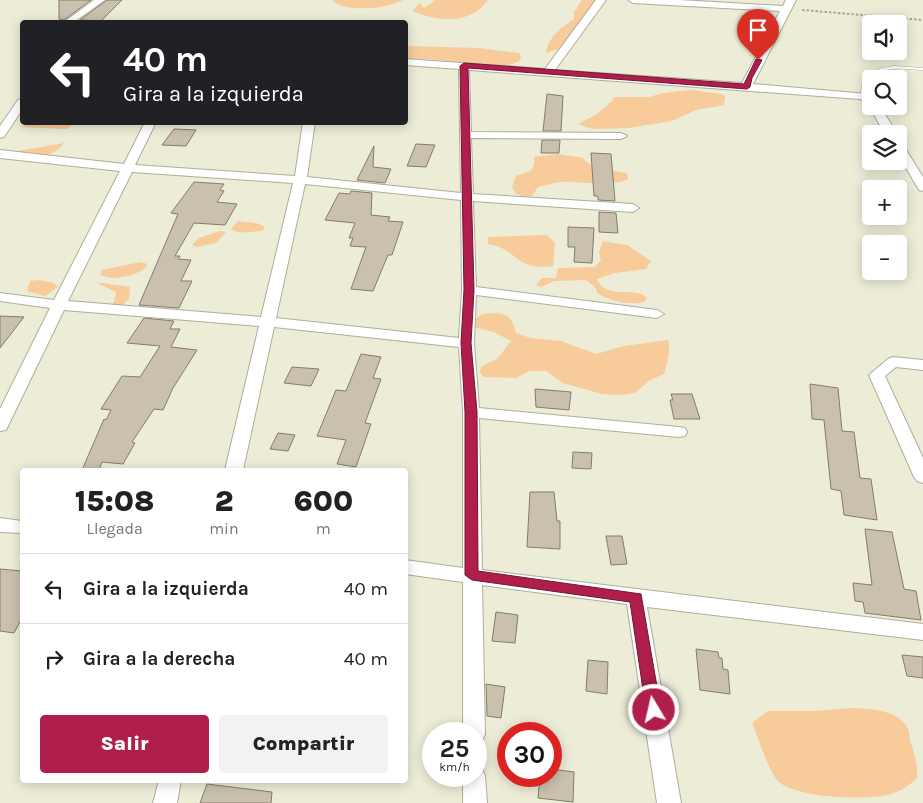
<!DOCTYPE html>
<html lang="es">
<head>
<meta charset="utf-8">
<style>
  body { margin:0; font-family:Karla,sans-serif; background:#f2f2f2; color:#222; height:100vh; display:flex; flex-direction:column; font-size:19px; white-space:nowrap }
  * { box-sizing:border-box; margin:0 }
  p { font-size:16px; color:#767676 }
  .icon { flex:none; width:28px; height:28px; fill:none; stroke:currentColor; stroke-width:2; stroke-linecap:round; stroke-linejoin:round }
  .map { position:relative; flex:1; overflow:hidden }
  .sheet { position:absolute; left:20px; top:468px; width:388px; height:315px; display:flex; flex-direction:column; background:#fff; border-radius:5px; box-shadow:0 2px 12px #0003 }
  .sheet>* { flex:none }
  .banner { position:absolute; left:20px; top:20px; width:388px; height:105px; border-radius:5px; box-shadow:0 2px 12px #0003; background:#202124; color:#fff; overflow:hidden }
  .fabs { position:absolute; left:862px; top:15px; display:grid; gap:10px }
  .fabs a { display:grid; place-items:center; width:45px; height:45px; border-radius:5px; background:#fff; box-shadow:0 2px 12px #0003; font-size:25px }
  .speed { position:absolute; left:422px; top:722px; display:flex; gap:10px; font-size:25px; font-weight:700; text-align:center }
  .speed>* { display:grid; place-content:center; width:65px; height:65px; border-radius:50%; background:#fff; box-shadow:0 2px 12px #0003; line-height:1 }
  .speed small { font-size:12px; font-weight:400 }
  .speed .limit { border:8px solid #d22; background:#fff; color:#111 }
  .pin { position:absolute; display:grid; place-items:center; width:42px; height:42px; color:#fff; margin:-51px -21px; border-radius:50% 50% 50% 0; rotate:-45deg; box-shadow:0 0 5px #0007 }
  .pin .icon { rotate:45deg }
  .me { position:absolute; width:55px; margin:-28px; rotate:351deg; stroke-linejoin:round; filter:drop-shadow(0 0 4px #0008) }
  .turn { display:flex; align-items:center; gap:18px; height:105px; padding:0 20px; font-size:22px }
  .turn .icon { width:65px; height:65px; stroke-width:2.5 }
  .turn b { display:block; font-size:35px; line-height:42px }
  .eta { display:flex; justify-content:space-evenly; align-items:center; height:85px; text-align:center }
  .eta b { font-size:30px; font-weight:800; line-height:35px }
  .action { display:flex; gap:10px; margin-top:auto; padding:10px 20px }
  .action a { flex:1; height:58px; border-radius:5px; background:#b01f4b; color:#fff; font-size:20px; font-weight:800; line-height:58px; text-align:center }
  .action a+a { background:#f2f2f2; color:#222 }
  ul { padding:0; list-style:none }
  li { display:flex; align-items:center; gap:15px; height:70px; padding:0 20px; border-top:1px solid #e0e0e0 }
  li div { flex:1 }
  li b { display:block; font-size:19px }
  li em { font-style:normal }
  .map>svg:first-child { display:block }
</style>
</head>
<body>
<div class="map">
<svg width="923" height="803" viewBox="0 0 923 803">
  <rect width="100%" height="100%" fill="#ececd7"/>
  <!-- green -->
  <g fill="#f8cb9a">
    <path d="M332,0H403C388,9 344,13 332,0Z"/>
    <path d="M435,0H488C470,25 439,22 412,11L420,3L424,8Z"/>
    <path d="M582,0H601L562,48L546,53C548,37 562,27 574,19V12Z"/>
    <path d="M405,46L479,48L519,53L521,57L519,61C487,78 441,52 405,61Z"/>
    <polygon points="691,90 721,94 725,96 724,105 696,110 672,121 629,128 592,129 578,124 597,114 613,100 613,97 649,97 663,93"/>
    <polygon points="77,123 66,129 20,127 29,124"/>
    <path d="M64,143C53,160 30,157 13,152Z"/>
    <path d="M558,154L583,158C593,171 612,170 627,173L628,179C617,187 577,181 562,182C554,182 546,186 538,187L532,196L527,197L516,194L512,187L516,176L531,171L534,165V157Z"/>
    <path d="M238,221L256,223L265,227L263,230C253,232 240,235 231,229Z"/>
    <polygon points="220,231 226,232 216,243 197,247 192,245 199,238"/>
    <path d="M546,235L555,242L553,266C514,271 519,249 488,244V237Z"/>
    <path d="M603,241L627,245L651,261L646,269L614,273L597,279C606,301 635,285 647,298L644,302C630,306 608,300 597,293L596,288L586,280L554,281L541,287L536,285L542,278H556L558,268L595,267L601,260L599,252Z"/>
    <path d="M141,262L147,264V266C138,276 110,282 100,274L102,270Z"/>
    <polygon points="39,280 54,283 58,287 45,296 27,291 30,281"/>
    <polygon points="95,282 130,287 129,298 122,306 113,306 116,292"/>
    <path d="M494,313C510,314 512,319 516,333L530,338L561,341L596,354L624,346L668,340C671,349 667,365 664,374L650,380L635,393L619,395L602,394L563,383L546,371H529L516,378L483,377L480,372L481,367L498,358L511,341L494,332L473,327C476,314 482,314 494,313Z"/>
    <path d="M852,708C869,709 899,709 908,729C910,732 909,737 910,740C915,757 917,759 917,778C910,785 901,791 891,794C868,801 797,798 779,782C769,773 758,737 752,723L768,711H815Z"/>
  </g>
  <!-- building -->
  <g fill="#c9c1ae" stroke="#847c6a">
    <polygon points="59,0 91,0 64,20 59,19"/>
    <polygon points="107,0 122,0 101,21 80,20"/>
    <polygon points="547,94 563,96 561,131 543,131"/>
    <polygon points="174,129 196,130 186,146 162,145"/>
    <polygon points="542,140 560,140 559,153 541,153"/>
    <polygon points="416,144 435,145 426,167 407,166"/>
    <polygon points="374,146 373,167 391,169 385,183 357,180"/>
    <polygon points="591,153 611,154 615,201 598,200 598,196 594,196"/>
    <polygon points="194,182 224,184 220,190 224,191 217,202 237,204 225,225 194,223 175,256 180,256 178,259 191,260 181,281 192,281 179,308 139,305 178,214 171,213"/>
    <polygon points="351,191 372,193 371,215 390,217 388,221 403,222 392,255 388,255 373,291 351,289 366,247 350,246 353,238 349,238 355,223 325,220 339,193 350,194"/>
    <polygon points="599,212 616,213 618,233 599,232"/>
    <polygon points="568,227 594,228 592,263 574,262 575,247 568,247"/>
    <polygon points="0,316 24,317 0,348"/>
    <polygon points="144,318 174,321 170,329 180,329 171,347 197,350 173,388 163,410 154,409 132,442 135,443 123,464 102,462 99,470 82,470 104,419 106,420 111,410 101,409 122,376 140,377 160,346 127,343"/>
    <polygon points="361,354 381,357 373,378 381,379 365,423 371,424 356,467 337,464 346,440 317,436 336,390 346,391"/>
    <polygon points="292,367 319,369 311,386 284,383"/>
    <polygon points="810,384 838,388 842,431 854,432 860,478 871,479 877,520 844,515 841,491 831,489 824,420 812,419"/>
    <polygon points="535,389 571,392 569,410 536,407"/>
    <polygon points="671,394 692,394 700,419 674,419 670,400 673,400"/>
    <polygon points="278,433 295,435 288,451 270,449"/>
    <polygon points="573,452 592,453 591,469 572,468"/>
    <polygon points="530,492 554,492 557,521 560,521 560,549 527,547"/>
    <polygon points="865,529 892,532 904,589 916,591 921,620 865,613 863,602 855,601 853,583 872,585"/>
    <polygon points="606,536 622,536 627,564 611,565"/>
    <polygon points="0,569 22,571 22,618 14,633 0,631"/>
    <polygon points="496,612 518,615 515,643 492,641"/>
    <polygon points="696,649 718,652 719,658 722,658 723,669 728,670 730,694 700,690"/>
    <polygon points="902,655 923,657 923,678 907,676"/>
    <polygon points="588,660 608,662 607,694 586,691"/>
    <polygon points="486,684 505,687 501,718 487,716"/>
    <polygon points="551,769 574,772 573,802 538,798 540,776 551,776"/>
    <polygon points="207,784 272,792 271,803 200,803"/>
  </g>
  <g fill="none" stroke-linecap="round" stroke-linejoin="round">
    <!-- lane casing -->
    <g stroke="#adae9a" stroke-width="1">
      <path id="lane" d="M894,66L923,68V70C905,69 885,65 870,78L865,96L861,97C860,75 874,68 894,66Z"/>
    </g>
    <!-- street casing -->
    <g stroke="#adae9a" stroke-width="2">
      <g id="street">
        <polygon points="94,0 105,0 74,22 64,22"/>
        <path d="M596,0H606L555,70L742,83L780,11L633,3L628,0H680L783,6L786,0H796L753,84L867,94L871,96V106H880L897,134H885L869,106L870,104L860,99L469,70L471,132L621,133L627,136L621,139L471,138L473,194L633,204L639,208L633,212L473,201L476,287L657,310L664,314L657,318L476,295L474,343L479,408L679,427L685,428L687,432L685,436L679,437L479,418L482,570L923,624V640L647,607L681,803H657L627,604L482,585L485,734L482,741L476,743V734H463V582L405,574V560L463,568V412L459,347L274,327L243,470H225L259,326L64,310L8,426L6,430L0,431V409L50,308L0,301V293L54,300L120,171L0,158V150L124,164L145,122H156L135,165L295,176L303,122H315L307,177L461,193L459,69L405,65V59L545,69ZM132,172L293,183L261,317L68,301ZM305,184L461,200L462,290L459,338L276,318Z"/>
        <polygon points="22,99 22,110 4,137 0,138 0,126 18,100"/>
        <polygon points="899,143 903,145 923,177 923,191 919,190 899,156"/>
        <polygon points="893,357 923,360 923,370 896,367 885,376 923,458 923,483 917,481 914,477 869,375 888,359"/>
        <polygon points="0,518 22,521 22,533 0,532"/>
        <polygon points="476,767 482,769 485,776 487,803 463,803 463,776 476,776"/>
        <polygon points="159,780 181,780 177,803 153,803"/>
      </g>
    </g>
    <!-- path -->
    <polyline stroke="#a5a595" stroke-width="2" stroke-dasharray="2.5 2" stroke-linecap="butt" points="802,10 923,20"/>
    <!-- lane -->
    <use href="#lane" fill="#fff" fill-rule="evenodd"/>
    <!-- street -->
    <use href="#street" fill="#fff" fill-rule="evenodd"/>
  </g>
  <!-- route -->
  <polygon fill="#b01f4b" stroke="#721431" points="756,59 762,60 752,78 750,87 747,89 468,68 474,290 471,343 477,412 478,571 641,594 661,710 659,714 654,716 648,714 646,710 630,602 472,580 465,575 465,412 461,343 464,290 460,66 464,63 744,84"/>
</svg>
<div class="fabs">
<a><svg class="icon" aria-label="sound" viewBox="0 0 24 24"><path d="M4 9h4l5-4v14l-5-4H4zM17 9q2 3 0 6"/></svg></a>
<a><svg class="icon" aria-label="search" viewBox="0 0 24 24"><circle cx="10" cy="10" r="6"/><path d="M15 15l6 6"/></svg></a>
<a><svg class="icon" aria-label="layers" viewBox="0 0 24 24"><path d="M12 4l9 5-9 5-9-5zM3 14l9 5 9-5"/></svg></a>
<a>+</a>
<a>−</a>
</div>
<div class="speed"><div>25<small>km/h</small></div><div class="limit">30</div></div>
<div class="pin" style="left:758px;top:60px;background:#d93025"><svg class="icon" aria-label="arrive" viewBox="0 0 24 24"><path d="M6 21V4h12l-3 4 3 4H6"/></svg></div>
<svg class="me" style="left:654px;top:710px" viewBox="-20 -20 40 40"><circle r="17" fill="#b01f4b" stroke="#fff" stroke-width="3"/><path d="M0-11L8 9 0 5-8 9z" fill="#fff"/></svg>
<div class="banner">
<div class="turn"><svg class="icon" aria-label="left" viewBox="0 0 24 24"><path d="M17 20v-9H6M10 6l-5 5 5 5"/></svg><div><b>40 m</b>Gira a la izquierda</div></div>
</div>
<section class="sheet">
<div class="eta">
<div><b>15:08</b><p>Llegada</p></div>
<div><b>2</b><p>min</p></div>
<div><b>600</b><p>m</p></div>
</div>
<ul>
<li><svg class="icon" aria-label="left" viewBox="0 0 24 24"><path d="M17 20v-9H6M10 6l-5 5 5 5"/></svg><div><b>Gira a la izquierda</b></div><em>40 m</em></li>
<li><svg class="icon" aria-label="right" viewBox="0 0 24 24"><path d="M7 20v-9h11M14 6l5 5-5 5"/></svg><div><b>Gira a la derecha</b></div><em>40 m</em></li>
</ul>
<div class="action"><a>Salir</a><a>Compartir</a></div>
</section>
</div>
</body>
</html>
